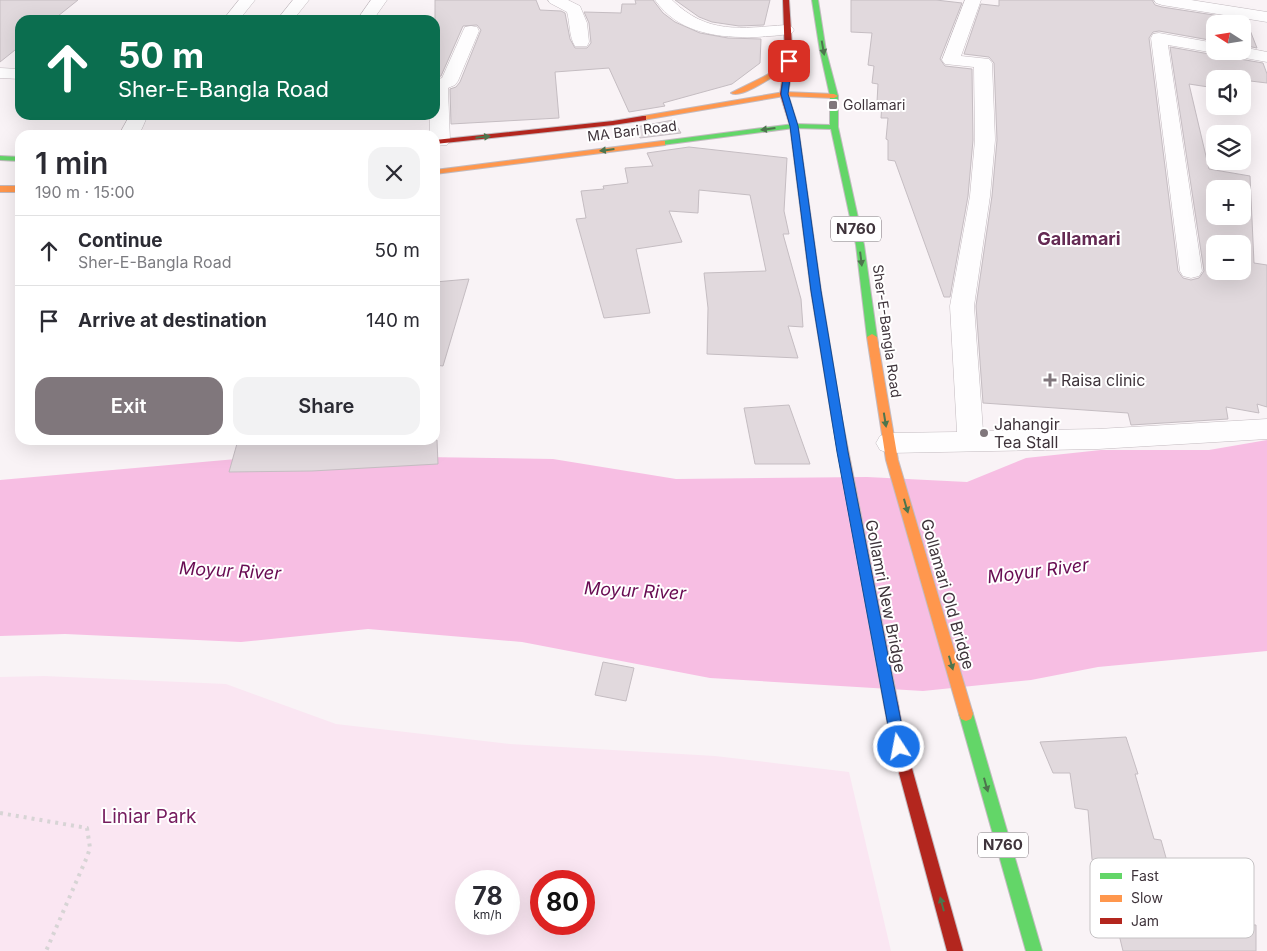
<!DOCTYPE html>
<html lang="en">
<head>
<meta charset="utf-8">
<style>
  body { margin:0; font-family:Inter,sans-serif; background:#f2f2f3; color:#2b2b33; height:100vh; display:flex; flex-direction:column; font-size:19px; white-space:nowrap }
  * { box-sizing:border-box; margin:0 }
  p { font-size:16px; color:#7c7c81 }
  .icon { flex:none; width:28px; height:28px; fill:none; stroke:currentColor; stroke-width:2; stroke-linecap:round; stroke-linejoin:round }
  .map { position:relative; flex:1; overflow:hidden }
  .details { position:absolute; left:15px; top:130px; width:425px; height:315px; display:flex; flex-direction:column; background:#fff; border-radius:15px; box-shadow:0 5px 20px #0002 }
  .details>* { flex:none }
  .guide { position:absolute; left:15px; top:15px; width:425px; height:105px; border-radius:15px; box-shadow:0 5px 20px #0002; background:#0b6e4f; color:#fff; overflow:hidden }
  .needle { width:32px; rotate:282deg }
  .tools { position:absolute; left:1206px; top:15px; display:grid; gap:10px }
  .tools a { display:grid; place-items:center; width:45px; height:45px; border-radius:10px; background:#fff; box-shadow:0 5px 20px #0002; font-size:25px }
  .speed { position:absolute; left:455px; top:870px; display:flex; gap:10px; font-size:25px; font-weight:700; text-align:center }
  .speed>* { display:grid; place-content:center; width:65px; height:65px; border-radius:50%; background:#fff; box-shadow:0 5px 20px #0002; line-height:1 }
  .speed small { font-size:12px; font-weight:400 }
  .speed .limit { border:8px solid #d22; background:#fff; color:#111 }
  .pin { position:absolute; display:grid; place-items:center; width:42px; height:42px; color:#fff; margin:-21px; border-radius:10px; box-shadow:0 2px 8px #0006 }
  .me { position:absolute; width:55px; margin:-28px; rotate:349deg; stroke-linejoin:round; filter:drop-shadow(0 0 4px #0008) }
  .turn { display:flex; align-items:center; gap:18px; height:105px; padding:0 20px; font-size:22px }
  .turn .icon { width:65px; height:65px; stroke-width:2.5 }
  .turn b { display:block; font-size:35px; line-height:42px }
  .round { display:grid; place-items:center; flex:none; width:52px; height:52px; border-radius:15px; background:#f2f2f3 }
  .head { display:flex; align-items:center; justify-content:space-between; height:85px; padding:0 20px }
  h1 { font-size:30px; font-weight:600; line-height:38px }
  .button { display:flex; gap:10px; margin-top:auto; padding:10px 20px }
  .button a { flex:1; height:58px; border-radius:15px; background:#80777c; color:#fff; font-size:20px; font-weight:600; line-height:58px; text-align:center }
  .button a+a { background:#f2f2f3; color:#2b2b33 }
  ul { padding:0; list-style:none }
  li { display:flex; align-items:center; gap:15px; height:70px; padding:0 20px; border-top:1px solid #e1e1e2 }
  li div { flex:1 }
  li b { display:block; font-size:19px }
  li em { font-style:normal }
  .map>svg:first-child { display:block }
</style>
</head>
<body>
<div class="map">
<svg width="1267" height="951" viewBox="0 0 1267 951">
  <rect width="100%" height="100%" fill="#f9f3f6"/>
  <!-- green -->
  <path fill="#fae6f2" fill-rule="evenodd" d="M44,676L226,684L336,724L510,744L715,756L849,772L891,951H0V677ZM509,881V924H466V881ZM584,881V924H541V881Z"/>
  <!-- water -->
  <polygon fill="#f7bee3" points="1267,440 1267,651 1098,667 1031,680 923,691 710,678 522,642 368,629 241,642 65,634 0,636 0,480 282,455 553,459 676,479 867,477 967,482 1026,458 1101,450 1209,450"/>
  <!-- building -->
  <g fill="#e1d9dd" stroke="#c5bdc2" fill-rule="evenodd">
    <polygon points="0,0 78,0 53,20 20,20 20,46 0,62"/>
    <polygon points="435,0 536,0 540,10 561,11 565,13 570,39 575,48 587,48 591,43 589,23 584,12 621,13 622,4 636,4 635,0 653,0 663,13 675,22 700,33 728,38 761,39 760,63 732,84 663,103 665,106 629,112 609,68 555,72 559,118 451,124 450,89 456,87 460,82 481,30 477,25 463,26 441,76 435,78"/>
    <polygon points="675,0 770,0 764,25 739,26 712,22 699,17"/>
    <polygon points="851,0 936,0 962,3 940,59 945,66 972,69 973,140 968,196 950,297 944,297 895,161 888,160 888,140 886,139 888,118 881,118 882,103 877,102 878,84 872,83 874,66 868,65 872,33 851,32"/>
    <path d="M999,0H1152L1155,5L1162,7L1246,20L1257,48L1242,45V24H1215V41L1159,31L1153,32L1149,38L1178,271L1183,278L1191,280L1199,278L1204,271L1170,47L1215,55L1224,51L1228,57L1263,63L1267,74V83L1242,80V79L1215,77V88L1189,84L1209,169L1250,176L1254,263L1267,265V407L1257,404L1259,413L1226,407L1228,419L1131,425L1128,413L983,403L976,306L992,196L997,140L994,63L989,57L964,54L981,4L999,6ZM1215,189H1242V216H1215ZM1215,244H1242V271H1215Z"/>
    <polygon points="673,120 681,133 640,138 636,127"/>
    <polygon points="689,147 787,158 784,211 789,234 783,234 801,299 803,327 788,326 798,358 707,354 708,308 704,273 766,271 750,195 699,190 698,213 669,211 682,242 636,249 650,313 604,318 576,219 586,218 581,191 604,189 603,186 628,183 625,168 653,166 647,153"/>
    <polygon points="469,279 443,366 435,365 435,282"/>
    <polygon points="789,405 810,464 755,464 744,408"/>
    <polygon points="238,440 437,440 438,464 312,471 229,472"/>
    <polygon points="603,662 634,668 626,701 595,695"/>
    <polygon points="1126,737 1138,774 1135,774 1154,839 1161,840 1170,872 1177,872 1193,923 1256,925 1256,951 1123,951 1114,914 1109,914 1092,859 1088,810 1075,808 1070,773 1053,773 1040,742"/>
  </g>
  <g fill="none" stroke-linecap="round" stroke-linejoin="round">
    <!-- street casing -->
    <g stroke="#c3bbc0" stroke-width="1">
      <g id="street">
        <polygon points="239,0 255,0 239,20 223,20"/>
        <polygon points="293,0 309,0 293,20 277,20"/>
        <polygon points="371,0 387,0 373,20 357,20"/>
        <path d="M548,0H568L580,6L587,23L589,42L587,46H575C569,37 570,22 567,12L550,3Z"/>
        <path d="M655,0H672C708,35 740,28 786,25L792,27L794,30L792,33C781,36 768,36 757,37C719,38 679,34 655,0Z"/>
        <polygon points="965,0 981,0 961,56 989,59 992,63 995,140 990,196 974,306 983,431 1098,429 1267,419 1267,439 1098,449 889,453 880,450 876,443 880,436 889,433 957,432 950,306 970,196 975,140 974,67 945,64 942,60"/>
        <polygon points="1154,0 1191,0 1267,12 1267,22 1162,5 1156,3"/>
        <polygon points="471,26 477,27 479,31 458,81 455,85 448,88 450,141 447,145 435,146 435,135 430,135 430,115 435,115 435,80 442,78 463,31 465,27"/>
        <polygon points="1159,33 1215,43 1215,51 1221,51 1215,53 1168,45 1202,271 1199,276 1191,278 1183,276 1180,271 1151,38 1153,34"/>
        <polygon points="1242,47 1267,52 1267,62 1228,55 1226,51 1242,51"/>
        <polygon points="0,68 20,69 20,79 0,78"/>
        <polygon points="130,115 148,115 139,135 119,135"/>
      </g>
    </g>
    <!-- fast casing -->
    <g stroke="#c3bbc0" stroke-width="2">
      <g id="fast">
        <polygon points="812,0 818,0 826,51 838,96 838,127 864,245 877,337 872,340 867,337 856,245 831,129 794,128 662,145 658,143 662,141 794,124 830,125 830,96 820,51"/>
        <polygon points="0,156 20,157 20,161 0,160"/>
        <polygon points="966,707 971,709 973,714 1042,951 1026,951 959,714 961,709"/>
      </g>
    </g>
    <!-- slow casing -->
    <g stroke="#c3bbc0" stroke-width="2">
      <g id="slow">
        <path d="M787,60L793,61C784,70 742,100 731,93L767,75Z"/>
        <polygon points="784,92 834,94 838,96 834,98 784,96 643,120 639,118 643,116"/>
        <polygon points="662,141 665,141 665,145 435,174 435,170"/>
        <rect x="0" y="186" width="20" height="6"/>
        <polygon points="872,334 877,337 898,460 973,714 971,719 966,721 961,719 959,714 886,460 867,337"/>
        <polygon points="837,415 842,419 898,704 896,709 891,710 886,709 884,704 832,419"/>
      </g>
    </g>
    <!-- jam casing -->
    <g stroke="#c3bbc0" stroke-width="2">
      <g id="jam">
        <polygon points="783,0 789,0 793,61 788,94 798,126 821,291 842,419 837,423 832,419 811,291 790,126 780,94 785,61"/>
        <polygon points="643,116 646,116 646,120 613,125 435,144 435,140 613,121"/>
        <polygon points="891,698 896,699 898,704 906,747 963,951 947,951 892,747 884,704 886,699"/>
      </g>
    </g>
    <!-- path -->
    <polyline stroke="#d7d4d5" stroke-width="4" stroke-dasharray="3 5" stroke-linecap="butt" points="0,813 87,828 90,848 87,857 46,951"/>
    <!-- street -->
    <use href="#street" fill="#fefdfe" fill-rule="evenodd"/>
    <!-- fast -->
    <use href="#fast" fill="#63d668" fill-rule="evenodd"/>
    <!-- slow -->
    <use href="#slow" fill="#ff974d" fill-rule="evenodd"/>
    <!-- jam -->
    <use href="#jam" fill="#b3261e" fill-rule="evenodd"/>
  </g>
  <!-- one-way arrows -->
  <defs><path id="oneway-solid" d="M-6-.8H1V-3.2L6.5 0L1 3.2V.8H-6Z" transform="scale(1.25)"/></defs>
  <g fill="#4d754d">
    <use href="#oneway-solid" transform="translate(823 48) rotate(80)"/>
    <use href="#oneway-solid" transform="translate(768 129) rotate(173)"/>
    <use href="#oneway-solid" transform="translate(483 137) rotate(-6)"/>
    <use href="#oneway-solid" transform="translate(607 150) rotate(173)"/>
    <use href="#oneway-solid" transform="translate(861 259) rotate(83)"/>
    <use href="#oneway-solid" transform="translate(885 420) rotate(81)"/>
    <use href="#oneway-solid" transform="translate(906 506) rotate(74)"/>
    <use href="#oneway-solid" transform="translate(951 663) rotate(74)"/>
    <use href="#oneway-solid" transform="translate(986 785) rotate(74)"/>
    <use href="#oneway-solid" transform="translate(942 904) rotate(-105)"/>
  </g>
  <!-- route -->
  <polygon fill="#1a73e8" stroke="#114b97" points="786,59 792,61 788,94 798,126 821,291 848,452 906,747 904,752 899,754 894,752 892,747 837,452 811,291 790,126 781,94"/>
  <!-- markers -->
  <g fill="#80777c" stroke="#fff" stroke-width="2">
    <rect x="828" y="100" width="10" height="10" rx="2.5"/>
    <path d="M1047.5 372.5h5v5h5v5h-5v5h-5v-5h-5v-5h5z"/>
    <circle cx="984" cy="433" r="5"/>
  </g>
  <g text-anchor="middle" stroke-width="4" stroke-linejoin="round" paint-order="stroke">
    <!-- far-poi labels -->
    <g font-size="14" fill="#3f343b" stroke="#fff" text-anchor="start">
      <text x="843" y="110">Gollamari</text>
    </g>
    <!-- far-street labels -->
    <g font-size="14" fill="#3f343b" stroke="#fff">
      <text transform="translate(632 131) rotate(-7)" y="5">MA Bari Road</text>
      <text transform="translate(887 331) rotate(82)" y="5">Sher-E-Bangla Road</text>
    </g>
    <!-- shield labels -->
    <g fill="#fff" stroke="#797176" stroke-width="1">
      <rect x="831" y="216.5" width="50" height="25" rx="4"/>
      <rect x="978" y="832.5" width="50" height="25" rx="4"/>
    </g>
    <g font-size="15" font-weight="bold" fill="#3f343b">
      <text x="856" y="234">N760</text>
      <text x="1003" y="850">N760</text>
    </g>
    <!-- poi labels -->
    <g font-size="16" fill="#3f343b" stroke="#fff" text-anchor="start">
      <text x="1061" y="386">Raisa clinic</text>
      <text x="994" y="430">Jahangir<tspan x="994" dy="18">Tea Stall</tspan></text>
    </g>
    <!-- street labels -->
    <g font-size="16" fill="#3f343b" stroke="#fff">
      <text transform="translate(948 594) rotate(74)" y="6">Gollamari Old Bridge</text>
      <text transform="translate(886 596) rotate(79)" y="6">Gollamri New Bridge</text>
    </g>
    <!-- far-district labels -->
    <g font-size="18" font-weight="bold" fill="#642a53" stroke="#fff">
      <text x="1079" y="245">Gallamari</text>
    </g>
    <!-- water labels -->
    <g font-size="18" font-style="italic" fill="#680b52" stroke="#fff">
      <text transform="translate(230 571) rotate(3)" y="6">Moyur River</text>
      <text transform="translate(1038 571) rotate(-7)" y="6">Moyur River</text>
      <text transform="translate(635 591) rotate(3)" y="6">Moyur River</text>
    </g>
    <!-- near-park labels -->
    <g font-size="19" fill="#751c5e" stroke="#fff">
      <text x="149" y="823">Liniar Park</text>
    </g>
  </g>
  <!-- legend -->
  <rect x="1090" y="858" width="164" height="80" rx="8" fill="#fff" stroke="#c5c2c4" stroke-width="1"/>
  <rect x="1100" y="873" width="22" height="6" fill="#63d668"/>
  <rect x="1100" y="895" width="22" height="7" fill="#ff974d"/>
  <rect x="1100" y="918" width="22" height="6" fill="#b3261e"/>
  <g font-size="14" fill="#3f343b">
    <text x="1131" y="881">Fast</text>
    <text x="1131" y="903">Slow</text>
    <text x="1131" y="926">Jam</text>
  </g>
</svg>
<div class="tools">
<a><svg class="needle" viewBox="-14 -14 28 28"><path d="M0-13l5 13h-10z" fill="#e53935"/><path d="M0 13l5-13h-10z" fill="#7c7c81"/></svg></a>
<a><svg class="icon" aria-label="sound" viewBox="0 0 24 24"><path d="M4 9h4l5-4v14l-5-4H4zM17 9q2 3 0 6"/></svg></a>
<a><svg class="icon" aria-label="layers" viewBox="0 0 24 24"><path d="M12 4l9 5-9 5-9-5zM3 14l9 5 9-5"/></svg></a>
<a>+</a>
<a>−</a>
</div>
<div class="speed"><div>78<small>km/h</small></div><div class="limit">80</div></div>
<div class="pin" style="left:789px;top:61px;background:#d93025"><svg class="icon" aria-label="arrive" viewBox="0 0 24 24"><path d="M6 21V4h12l-3 4 3 4H6"/></svg></div>
<svg class="me" style="left:899px;top:747px" viewBox="-20 -20 40 40"><circle r="17" fill="#1a73e8" stroke="#fff" stroke-width="3"/><path d="M0-11L8 9 0 5-8 9z" fill="#fff"/></svg>
<div class="guide">
<div class="turn"><svg class="icon" aria-label="ahead" viewBox="0 0 24 24"><path d="M12 20V5M6 11l6-6 6 6"/></svg><div><b>50 m</b>Sher-E-Bangla Road</div></div>
</div>
<section class="details">
<div class="head"><div><h1>1 min</h1><p>190 m · 15:00</p></div><a class="round"><svg class="icon" aria-label="close" viewBox="0 0 24 24"><path d="M6 6l12 12M18 6L6 18"/></svg></a></div>
<ul>
<li><svg class="icon" aria-label="ahead" viewBox="0 0 24 24"><path d="M12 20V5M6 11l6-6 6 6"/></svg><div><b>Continue</b><p>Sher-E-Bangla Road</p></div><em>50 m</em></li>
<li><svg class="icon" aria-label="arrive" viewBox="0 0 24 24"><path d="M6 21V4h12l-3 4 3 4H6"/></svg><div><b>Arrive at destination</b></div><em>140 m</em></li>
</ul>
<div class="button"><a>Exit</a><a>Share</a></div>
</section>
</div>
</body>
</html>
